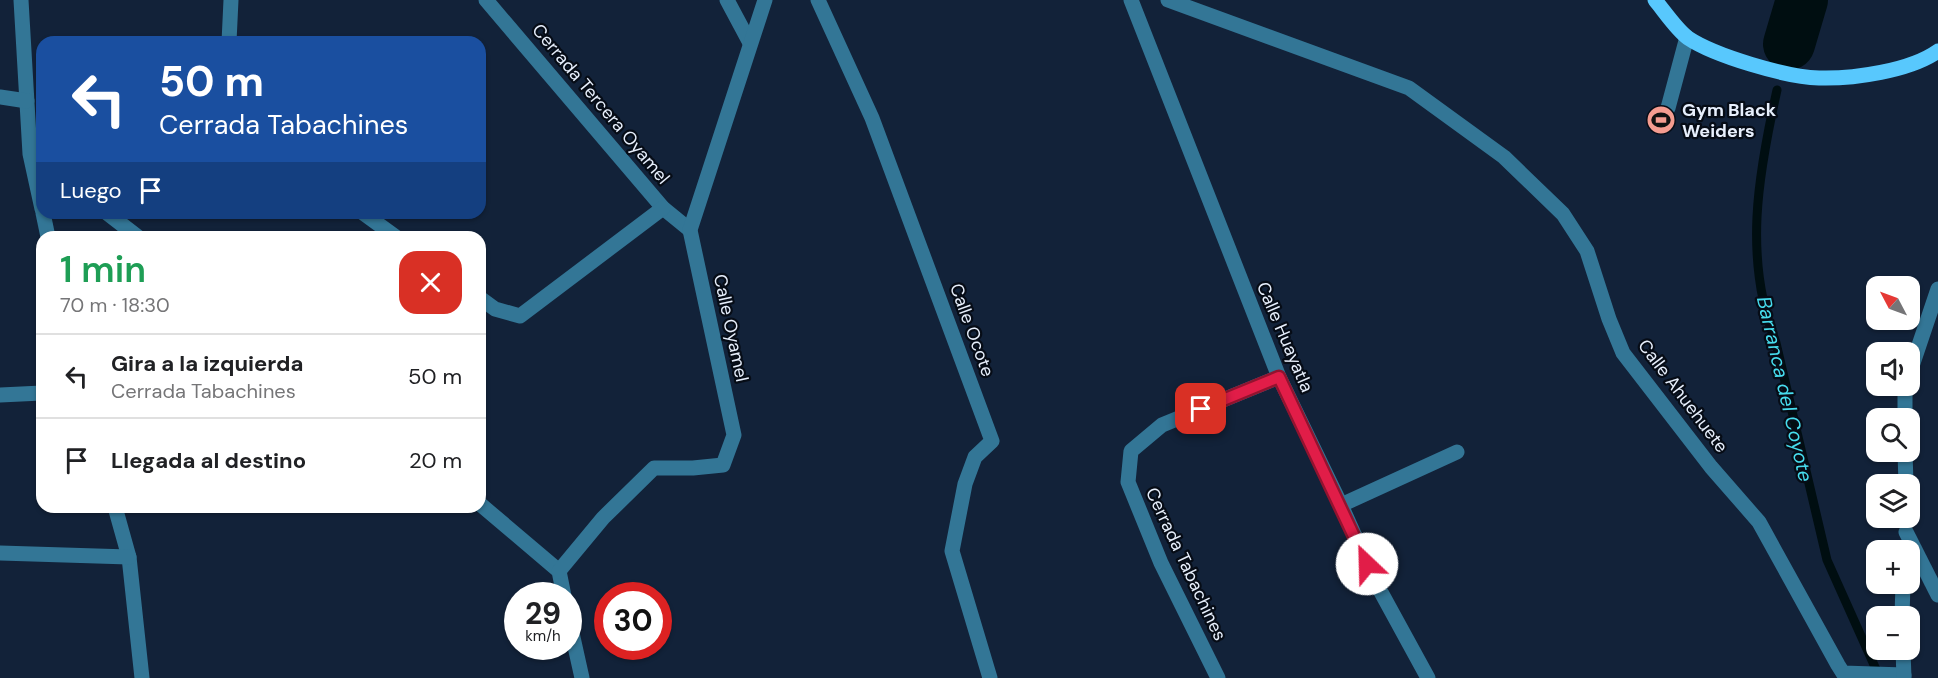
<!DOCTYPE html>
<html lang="es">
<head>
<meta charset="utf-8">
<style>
  body { margin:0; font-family:"DM Sans",sans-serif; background:#f6f6f6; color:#202124; height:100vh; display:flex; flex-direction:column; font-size:22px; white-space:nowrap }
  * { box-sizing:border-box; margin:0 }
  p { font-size:20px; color:#757577 }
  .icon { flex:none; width:33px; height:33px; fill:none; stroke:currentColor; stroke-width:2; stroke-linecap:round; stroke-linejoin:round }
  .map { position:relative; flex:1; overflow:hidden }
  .sheet { position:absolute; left:36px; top:231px; width:450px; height:282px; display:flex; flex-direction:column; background:#fff; border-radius:18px; box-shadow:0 2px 4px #0004 }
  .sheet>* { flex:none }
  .guide { position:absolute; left:36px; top:36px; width:450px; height:183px; border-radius:18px; box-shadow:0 2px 4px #0004; background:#1a4fa0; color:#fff; overflow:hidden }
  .needle { width:39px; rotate:311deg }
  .controls { position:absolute; left:1866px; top:276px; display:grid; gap:12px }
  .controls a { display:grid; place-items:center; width:54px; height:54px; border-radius:12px; background:#fff; box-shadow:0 2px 4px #0004; font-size:30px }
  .speed { position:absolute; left:504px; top:582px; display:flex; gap:12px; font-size:30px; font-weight:700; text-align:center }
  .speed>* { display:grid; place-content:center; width:78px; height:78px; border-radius:50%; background:#fff; box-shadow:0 2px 4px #0004; line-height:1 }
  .speed small { font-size:15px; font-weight:400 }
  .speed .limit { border:9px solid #d22; background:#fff; color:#111 }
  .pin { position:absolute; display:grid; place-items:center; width:51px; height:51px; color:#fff; margin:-26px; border-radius:12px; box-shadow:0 3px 9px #0006 }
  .me { position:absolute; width:66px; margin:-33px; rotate:336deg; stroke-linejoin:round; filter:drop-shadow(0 0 4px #0008) }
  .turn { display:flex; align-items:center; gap:21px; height:126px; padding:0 24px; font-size:27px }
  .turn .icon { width:78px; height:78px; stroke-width:2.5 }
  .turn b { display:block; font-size:42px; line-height:51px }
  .then { display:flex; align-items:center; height:57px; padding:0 24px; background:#0003; gap:12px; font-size:22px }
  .round { display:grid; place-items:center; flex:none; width:63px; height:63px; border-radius:18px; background:#f6f6f6 }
  .summary { display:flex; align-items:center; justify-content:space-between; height:102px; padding:0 24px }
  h1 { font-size:36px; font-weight:600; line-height:45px; color:#1e9e55 }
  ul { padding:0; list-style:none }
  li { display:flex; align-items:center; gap:18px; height:84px; padding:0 24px; border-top:2px solid #e0e0e0 }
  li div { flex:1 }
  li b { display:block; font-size:22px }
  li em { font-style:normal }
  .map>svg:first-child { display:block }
</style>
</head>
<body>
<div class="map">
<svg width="1938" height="678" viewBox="0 0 1938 678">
  <rect width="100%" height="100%" fill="#122239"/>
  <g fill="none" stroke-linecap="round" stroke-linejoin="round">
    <!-- stream -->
    <path stroke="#000e11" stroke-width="9" d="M1777,90C1758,175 1743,259 1776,343L1827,560L1879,676"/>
    <!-- river -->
    <polyline stroke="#000e11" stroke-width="52" points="1789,44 1802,0"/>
    <!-- minor -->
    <g stroke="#337696" stroke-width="15">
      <polyline points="21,0 30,154 42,209"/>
      <polyline points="486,0 663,208 690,230"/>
      <polyline points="727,0 750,43"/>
      <polyline points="818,0 872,118 992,441 975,457 965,484 952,551 990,678"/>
      <polyline points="1131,0 1279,377 1341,505 1376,583 1428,678"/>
      <polyline points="1168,0 1409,88 1504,157 1563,214 1587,251 1609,319 1623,353 1711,467 1759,522 1838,665 1843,673 1904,675"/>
      <polyline points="229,42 231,0"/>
      <polyline points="0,97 27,101"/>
      <polyline points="1668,108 1687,37"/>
      <polyline points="43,213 48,237"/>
      <polyline points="107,213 138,237"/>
      <polyline points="363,213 396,237"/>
      <polyline points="480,298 495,309 520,316 663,208"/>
      <polyline points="1910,372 1938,289"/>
      <polyline points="1905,386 1905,418"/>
      <polyline points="0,395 42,393"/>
      <polyline points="1905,452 1906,484"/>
      <polyline points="480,504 559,571 564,596"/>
      <polyline points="1341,505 1457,452"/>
      <polyline points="115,507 129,557 142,678"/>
      <polyline points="1906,532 1938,595"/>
      <polyline points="0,553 129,557"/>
      <polyline points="559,571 603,518 654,468 693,468 723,465 734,435 690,230 765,0"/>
      <polyline points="568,615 582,678"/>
      <polyline points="1902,616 1903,584"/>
      <polyline points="1903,650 1904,678"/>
      <polyline points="1218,678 1161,563 1128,482 1131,451 1162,425 1279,377"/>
    </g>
    <!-- major -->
    <path stroke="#58c8fd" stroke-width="15" d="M1655,0C1665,12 1676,29 1688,38C1715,56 1786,77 1819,78C1853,79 1910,71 1938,51"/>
  </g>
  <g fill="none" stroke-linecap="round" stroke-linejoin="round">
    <!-- route casing -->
    <g stroke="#92132f" stroke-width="15">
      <polyline id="route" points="1201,409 1279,377 1367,564"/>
    </g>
    <!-- route -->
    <use href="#route" stroke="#e11d48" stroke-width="10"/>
  </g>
  <!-- icons -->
  <defs>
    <g id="stadium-disc" transform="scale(1.5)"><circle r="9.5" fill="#f59c90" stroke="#060c16"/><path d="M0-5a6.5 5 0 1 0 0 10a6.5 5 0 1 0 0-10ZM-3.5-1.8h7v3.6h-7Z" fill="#111"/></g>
  </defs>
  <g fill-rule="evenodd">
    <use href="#stadium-disc" x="1661" y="120"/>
  </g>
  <g text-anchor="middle" stroke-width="4.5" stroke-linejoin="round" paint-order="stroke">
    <!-- street labels -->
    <g font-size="18" fill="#e7effc" stroke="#060c16">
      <text transform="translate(601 104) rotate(50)" y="6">Cerrada Tercera Oyamel</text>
      <text transform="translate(731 328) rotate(78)" y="6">Calle Oyamel</text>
      <text transform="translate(972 330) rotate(70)" y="6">Calle Ocote</text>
      <text transform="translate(1285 337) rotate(67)" y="6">Calle Huayatla</text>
      <text transform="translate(1683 396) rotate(53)" y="6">Calle Ahuehuete</text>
      <text transform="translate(1186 564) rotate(65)" y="6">Cerrada Tabachines</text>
    </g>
    <!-- poi labels -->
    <g font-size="18" font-weight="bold" fill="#e7effc" stroke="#060c16" text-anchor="start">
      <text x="1682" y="116">Gym Black<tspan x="1682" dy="21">Weiders</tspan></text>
    </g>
    <!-- water labels -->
    <g font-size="20" font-style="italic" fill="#47ddee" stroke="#060c16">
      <text transform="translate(1785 389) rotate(77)" y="7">Barranca del Coyote</text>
    </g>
  </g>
</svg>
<div class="controls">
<a><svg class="needle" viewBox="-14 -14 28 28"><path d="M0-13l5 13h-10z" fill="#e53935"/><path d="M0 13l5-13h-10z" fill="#757577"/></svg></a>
<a><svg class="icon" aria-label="sound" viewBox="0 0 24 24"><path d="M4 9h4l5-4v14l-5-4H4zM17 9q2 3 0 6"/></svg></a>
<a><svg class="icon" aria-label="search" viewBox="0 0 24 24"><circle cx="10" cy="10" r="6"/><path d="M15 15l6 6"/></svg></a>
<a><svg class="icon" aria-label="layers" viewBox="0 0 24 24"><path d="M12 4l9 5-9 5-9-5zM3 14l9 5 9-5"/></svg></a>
<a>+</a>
<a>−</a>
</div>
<div class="speed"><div>29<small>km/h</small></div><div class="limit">30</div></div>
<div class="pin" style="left:1201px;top:409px;background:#d93025"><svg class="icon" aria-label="arrive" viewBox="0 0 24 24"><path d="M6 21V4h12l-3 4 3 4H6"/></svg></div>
<svg class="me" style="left:1367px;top:564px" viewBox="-20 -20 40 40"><circle r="19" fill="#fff"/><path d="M0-13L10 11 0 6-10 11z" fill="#e11d48"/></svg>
<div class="guide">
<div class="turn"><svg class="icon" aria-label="left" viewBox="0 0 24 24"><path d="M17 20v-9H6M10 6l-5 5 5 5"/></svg><div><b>50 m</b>Cerrada Tabachines</div></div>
<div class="then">Luego<svg class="icon" aria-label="arrive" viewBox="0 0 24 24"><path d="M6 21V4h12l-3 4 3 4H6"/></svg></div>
</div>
<section class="sheet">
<div class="summary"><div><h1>1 min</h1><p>70 m · 18:30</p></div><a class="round" style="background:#d93025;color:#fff"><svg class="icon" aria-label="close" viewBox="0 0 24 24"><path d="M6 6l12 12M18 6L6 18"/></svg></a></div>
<ul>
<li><svg class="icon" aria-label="left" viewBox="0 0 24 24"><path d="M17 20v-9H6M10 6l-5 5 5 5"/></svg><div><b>Gira a la izquierda</b><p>Cerrada Tabachines</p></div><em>50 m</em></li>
<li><svg class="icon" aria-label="arrive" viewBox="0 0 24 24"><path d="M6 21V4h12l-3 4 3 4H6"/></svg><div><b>Llegada al destino</b></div><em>20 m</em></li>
</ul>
</section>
</div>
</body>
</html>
